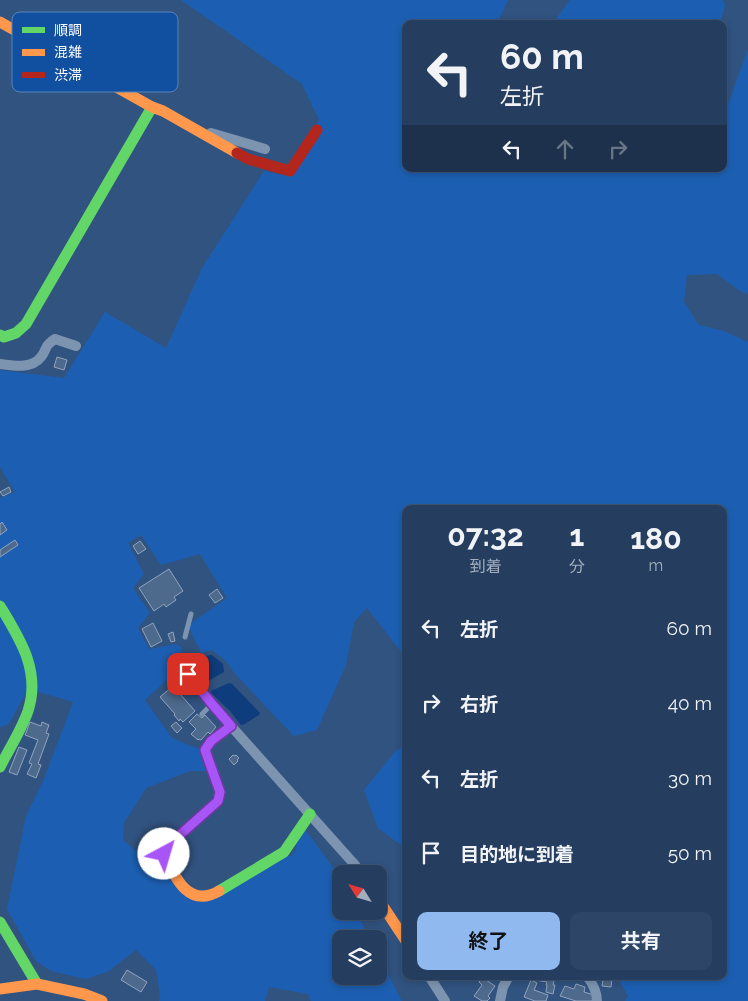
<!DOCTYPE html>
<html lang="ja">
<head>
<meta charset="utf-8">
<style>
  body { margin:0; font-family:Raleway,"Noto Sans JP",sans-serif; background:#2d4566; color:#f1f3f6; height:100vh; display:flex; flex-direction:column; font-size:19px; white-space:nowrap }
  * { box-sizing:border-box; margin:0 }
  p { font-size:16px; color:#a3aebd }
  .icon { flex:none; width:28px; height:28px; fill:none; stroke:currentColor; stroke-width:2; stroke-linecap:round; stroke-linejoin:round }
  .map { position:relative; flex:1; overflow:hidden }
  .sheet { position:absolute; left:402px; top:505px; width:325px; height:475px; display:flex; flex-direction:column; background:#253e60; border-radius:10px; box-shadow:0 2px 8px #0003,0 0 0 1px #425775 }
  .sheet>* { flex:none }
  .top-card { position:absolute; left:402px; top:20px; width:325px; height:152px; border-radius:10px; box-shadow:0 2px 8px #0003,0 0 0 1px #425775; background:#253e60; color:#f1f3f6; overflow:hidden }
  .needle { width:32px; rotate:307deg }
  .buttons { position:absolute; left:332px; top:865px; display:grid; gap:10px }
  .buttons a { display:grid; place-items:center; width:55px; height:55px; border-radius:10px; background:#253e60; box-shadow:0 2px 8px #0003,0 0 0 1px #425775; font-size:25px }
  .pin { position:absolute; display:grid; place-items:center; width:42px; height:42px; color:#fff; margin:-21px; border-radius:10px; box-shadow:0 2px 8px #0006 }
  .me { position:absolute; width:55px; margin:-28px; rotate:39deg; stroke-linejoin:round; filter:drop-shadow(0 0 4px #0008) }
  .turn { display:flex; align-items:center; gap:18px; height:105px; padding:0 15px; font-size:22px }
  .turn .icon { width:65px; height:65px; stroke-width:2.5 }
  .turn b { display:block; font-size:35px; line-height:42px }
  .lanes { display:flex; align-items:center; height:48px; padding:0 15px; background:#0003; justify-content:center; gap:25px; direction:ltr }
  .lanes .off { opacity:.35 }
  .eta { display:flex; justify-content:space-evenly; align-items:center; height:85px; text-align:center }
  .eta b { font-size:30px; font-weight:700; line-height:35px }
  .action { display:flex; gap:10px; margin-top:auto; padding:10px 15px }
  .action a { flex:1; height:58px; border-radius:10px; background:#90b9f0; color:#111; font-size:20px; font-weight:700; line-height:58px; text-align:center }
  .action a+a { background:#2d4566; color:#f1f3f6 }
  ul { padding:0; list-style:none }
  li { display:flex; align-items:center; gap:15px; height:75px; padding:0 15px }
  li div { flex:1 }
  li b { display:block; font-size:19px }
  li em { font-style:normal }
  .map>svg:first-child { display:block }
</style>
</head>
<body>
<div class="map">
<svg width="748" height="1001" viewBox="0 0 748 1001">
  <rect width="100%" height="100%" fill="#315380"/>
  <!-- green -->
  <g fill="#1c5fb2">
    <polygon points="181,0 508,0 497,24 406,24 406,169 724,169 724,109 726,110 748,49 748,294 740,291 717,274 687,275 684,302 699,325 724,331 748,342 748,1001 625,1001 628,996 617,976 724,976 724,509 406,509 406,658 367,608 354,622 346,665 317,730 294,736 235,674 226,661 212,650 201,653 188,625 227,598 200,554 161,565 141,535 128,543 144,574 133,588 150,613 138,628 149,649 176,644 181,647 182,666 145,700 172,738 199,749 206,771 190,771 146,788 124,823 123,840 186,894 196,899 284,856 291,856 296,850 297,839 304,828 341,878 341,911 357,911 369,939 341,939 341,976 379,976 379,957 402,1001 311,1001 308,994 269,987 265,1001 159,1001 160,995 156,970 136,950 109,971 86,979 51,971 36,961 7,909 26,816 44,779 73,702 28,689 9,724 0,727 0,498 15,492 0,467 0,370 64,378 105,312 166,348 202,268 264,171 282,175 319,120 302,84"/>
    <polygon points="570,0 723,0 725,5 720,24 552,24"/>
    <polygon points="406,744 406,856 402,846 378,828 364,790 394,753"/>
  </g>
  <!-- water -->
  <g fill="#0e3c7c">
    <polygon points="212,655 223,664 224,672 208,681 205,677 198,665 205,656"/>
    <polygon points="229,683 232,684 260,713 259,715 243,725 241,725 230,711 211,693 211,691"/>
  </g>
  <!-- building -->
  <g fill="#4d698c" stroke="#91a4be">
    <polygon points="57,357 67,360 64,370 54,367"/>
    <polygon points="9,487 11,492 3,496 0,492"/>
    <polygon points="2,522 7,530 0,535 0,524"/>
    <polygon points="15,540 18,545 0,557 0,550"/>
    <polygon points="140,541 146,549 138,554 133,546"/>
    <polygon points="169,569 183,591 174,597 176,600 166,607 164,604 154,611 139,588"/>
    <polygon points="217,589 223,598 215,603 209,595"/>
    <polygon points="153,623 162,641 151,647 142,629"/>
    <polygon points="173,632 175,641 171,642 168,634"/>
    <polygon points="173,686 195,711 183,722 180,719 179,721 174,715 175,714 160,697"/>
    <polygon points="197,714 202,718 205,715 216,727 210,734 208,732 201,740 199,739 198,740 191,734 196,729 189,722"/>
    <polygon points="30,722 41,726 42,722 49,725 46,733 49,734 38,764 41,765 36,778 27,774 32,764 29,763 38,740 25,735"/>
    <polygon points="176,722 182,728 177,733 171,726"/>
    <polygon points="19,747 27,750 17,775 9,772"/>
    <polygon points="233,755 235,756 236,755 239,758 237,760 238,761 234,765 229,759"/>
    <polygon points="127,970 147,982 141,992 121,980"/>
    <polygon points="524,976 555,976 553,985 555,985 553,994 546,992 547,985 546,985 547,982 524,978"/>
    <polygon points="594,976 609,976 609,978 612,978 611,987 602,986 603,979 594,978"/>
    <polygon points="481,979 485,981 486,980 495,986 488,996 490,998 487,1001 482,1001 474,996 482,985 479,982"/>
    <polygon points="531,980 537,983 534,990 548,995 546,1001 535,1001 524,997"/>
    <polygon points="576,984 585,987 584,992 594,995 592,1001 576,1001 560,996 565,986 574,989"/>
  </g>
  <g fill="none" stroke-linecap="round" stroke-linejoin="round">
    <!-- lane -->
    <g stroke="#7d94b0" stroke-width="5">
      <polyline points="185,637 191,614"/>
      <polyline points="202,714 212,704"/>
    </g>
    <!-- street -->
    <g stroke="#7d94b0" stroke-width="10">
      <polyline points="211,133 265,149"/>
      <path d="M0,364C13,366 32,369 41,357C48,348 43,347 55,339L76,346"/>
      <polyline points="188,674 212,704 231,726 355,865 361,874"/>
      <polyline points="429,976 445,1001"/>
      <path d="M587,976C593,984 597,991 597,1001"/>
      <polyline points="500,1001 503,987 509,976"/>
    </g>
    <!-- fast -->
    <g stroke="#63d668" stroke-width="11">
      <polyline points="0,335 4,337 16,333 26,324 152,107"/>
      <path d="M0,606C20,639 41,671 28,711C21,731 9,749 0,767"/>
      <polyline points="219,891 284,852 310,814"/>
      <polyline points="0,922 37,984"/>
    </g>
    <!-- slow -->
    <g stroke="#ff974d" stroke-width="11">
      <polyline points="0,22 152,107 163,111 237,153"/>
      <path d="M219,891C188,909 175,877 164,854L173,841L218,801L220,792L205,750L211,741L231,726"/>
      <polyline points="379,900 406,941"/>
      <polyline points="0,989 37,984 84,994 102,1001"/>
    </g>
    <!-- jam -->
    <polyline stroke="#b3261e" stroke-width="11" points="237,153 248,159 290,171 317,130"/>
  </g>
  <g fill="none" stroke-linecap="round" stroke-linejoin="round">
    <!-- route casing -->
    <g stroke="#6d37a1" stroke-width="12">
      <polyline id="route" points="164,854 173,841 218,801 220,792 205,750 211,741 231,726 212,704 188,674"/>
    </g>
    <!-- route -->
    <use href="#route" stroke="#a855f7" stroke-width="9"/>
  </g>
  <!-- legend -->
  <rect x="12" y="12" width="166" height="80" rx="8" fill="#114fa0" stroke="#5884bc" stroke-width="1"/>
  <rect x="22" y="27" width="23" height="6" fill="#63d668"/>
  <rect x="22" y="49" width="23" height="7" fill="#ff974d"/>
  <rect x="22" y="72" width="23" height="6" fill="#b3261e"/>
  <g font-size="14" fill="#fff">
    <text x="54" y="35">順調</text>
    <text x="54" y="57">混雑</text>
    <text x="54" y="80">渋滞</text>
  </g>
</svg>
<div class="buttons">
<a><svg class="needle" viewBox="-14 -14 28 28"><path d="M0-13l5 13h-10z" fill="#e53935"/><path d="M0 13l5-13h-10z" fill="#a3aebd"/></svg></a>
<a><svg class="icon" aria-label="layers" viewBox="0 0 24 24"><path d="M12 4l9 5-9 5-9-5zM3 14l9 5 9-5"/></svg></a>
</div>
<div class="pin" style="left:188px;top:674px;background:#d93025"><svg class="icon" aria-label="arrive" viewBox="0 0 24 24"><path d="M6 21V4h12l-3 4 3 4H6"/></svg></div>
<svg class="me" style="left:164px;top:854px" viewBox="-20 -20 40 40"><circle r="19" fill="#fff"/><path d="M0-13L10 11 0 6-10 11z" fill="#a855f7"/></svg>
<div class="top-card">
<div class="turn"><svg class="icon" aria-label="left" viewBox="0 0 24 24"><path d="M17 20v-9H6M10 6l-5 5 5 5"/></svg><div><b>60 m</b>左折</div></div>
<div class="lanes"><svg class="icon" aria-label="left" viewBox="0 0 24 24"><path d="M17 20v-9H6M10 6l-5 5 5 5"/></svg><svg class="icon off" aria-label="ahead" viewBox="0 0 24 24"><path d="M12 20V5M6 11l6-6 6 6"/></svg><svg class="icon off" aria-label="right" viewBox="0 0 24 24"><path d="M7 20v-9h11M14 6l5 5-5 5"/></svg></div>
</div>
<section class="sheet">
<div class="eta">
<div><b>07:32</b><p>到着</p></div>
<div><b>1</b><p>分</p></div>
<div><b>180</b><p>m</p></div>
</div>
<ul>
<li><svg class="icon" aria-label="left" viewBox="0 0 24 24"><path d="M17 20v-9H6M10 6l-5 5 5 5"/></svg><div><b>左折</b></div><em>60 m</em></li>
<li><svg class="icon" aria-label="right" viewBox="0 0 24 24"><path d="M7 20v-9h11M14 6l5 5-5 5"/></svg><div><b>右折</b></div><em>40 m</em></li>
<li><svg class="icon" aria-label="left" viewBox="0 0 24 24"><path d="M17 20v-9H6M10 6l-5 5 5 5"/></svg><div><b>左折</b></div><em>30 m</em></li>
<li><svg class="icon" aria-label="arrive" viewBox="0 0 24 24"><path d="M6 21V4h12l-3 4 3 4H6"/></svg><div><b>目的地に到着</b></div><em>50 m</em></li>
</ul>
<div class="action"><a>終了</a><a>共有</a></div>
</section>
</div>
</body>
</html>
